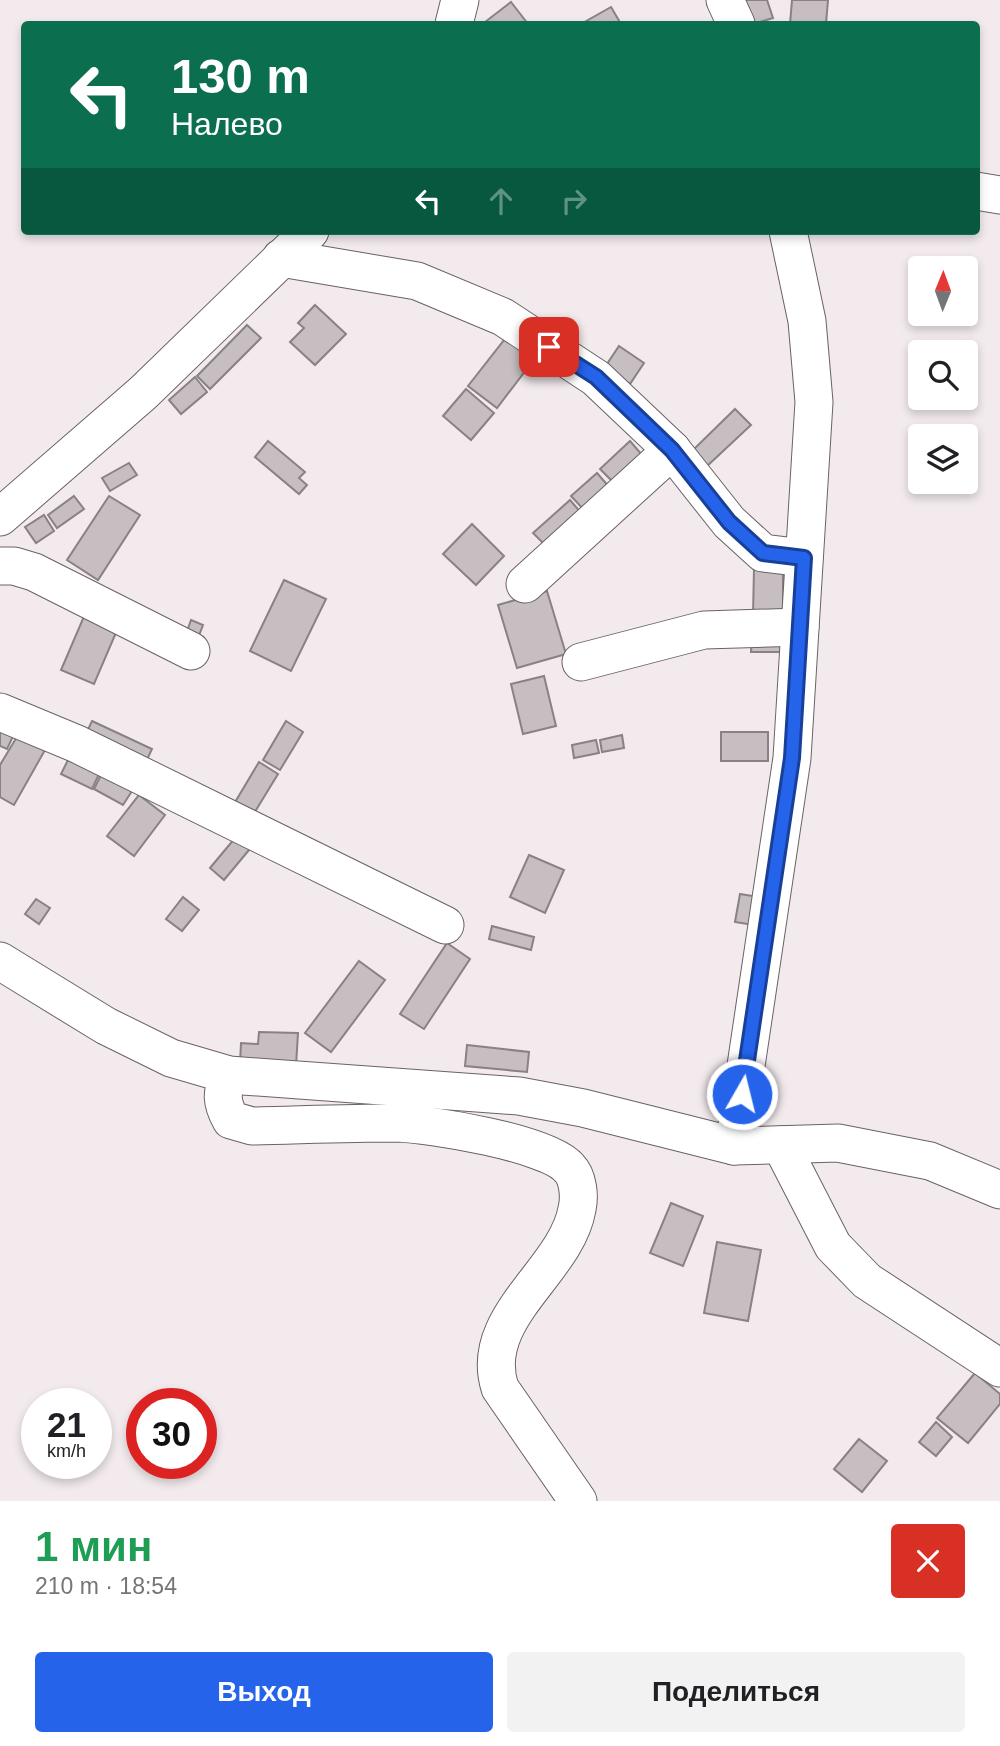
<!DOCTYPE html>
<html lang="ru">
<head>
<meta charset="utf-8">
<style>
  body { margin:0; font-family:Arial,sans-serif; background:#f2f2f2; color:#202124; height:100vh; display:flex; flex-direction:column; font-size:26px; white-space:nowrap }
  * { box-sizing:border-box; margin:0 }
  p { font-size:23px; color:#757577 }
  .icon { flex:none; width:38px; height:38px; fill:none; stroke:currentColor; stroke-width:2; stroke-linecap:round; stroke-linejoin:round }
  .map { position:relative; height:1501px; overflow:hidden }
  .side { display:flex; flex-direction:column; background:#fff; flex:1 }
  .side>* { flex:none }
  .banner { position:absolute; left:21px; top:21px; width:959px; height:214px; border-radius:7px; box-shadow:0 4px 10px #0003; background:#0b6e4f; color:#fff; overflow:hidden }
  .needle { width:46px; rotate:1deg }
  .tools { position:absolute; left:908px; top:256px; display:grid; gap:14px }
  .tools a { display:grid; place-items:center; width:70px; height:70px; border-radius:7px; background:#fff; box-shadow:0 4px 10px #0003; font-size:35px }
  .speed { position:absolute; left:21px; top:1388px; display:flex; gap:14px; font-size:35px; font-weight:700; text-align:center }
  .speed>* { display:grid; place-content:center; width:91px; height:91px; border-radius:50%; background:#fff; box-shadow:0 4px 10px #0003; line-height:1 }
  .speed small { font-size:18px; font-weight:400 }
  .speed .limit { border:10px solid #d22; background:#fff; color:#111 }
  .pin { position:absolute; display:grid; place-items:center; width:60px; height:60px; color:#fff; margin:-30px; border-radius:14px; box-shadow:0 4px 10px #0006 }
  .me { position:absolute; width:77px; margin:-38px; rotate:8deg; stroke-linejoin:round; filter:drop-shadow(0 0 5px #0008) }
  .turn { display:flex; align-items:center; gap:24px; height:147px; padding:0 35px; font-size:32px }
  .turn .icon { width:91px; height:91px; stroke-width:2.5 }
  .turn b { display:block; font-size:49px; line-height:60px }
  .lanes { display:flex; align-items:center; height:66px; padding:0 35px; background:#0003; justify-content:center; gap:35px; direction:ltr }
  .lanes .off { opacity:.35 }
  .round { display:grid; place-items:center; flex:none; width:74px; height:74px; border-radius:7px; background:#f2f2f2 }
  .head { display:flex; align-items:center; justify-content:space-between; height:119px; padding:0 35px }
  h1 { font-size:42px; font-weight:700; line-height:52px; color:#1e9e55 }
  .primary-button { display:flex; gap:14px; margin-top:auto; padding:14px 35px }
  .primary-button a { flex:1; height:80px; border-radius:7px; background:#2563eb; color:#fff; font-size:28px; font-weight:700; line-height:80px; text-align:center }
  .primary-button a+a { background:#f2f2f2; color:#202124 }
  .map>svg:first-child { display:block }
</style>
</head>
<body>
<div class="map">
<svg width="1000" height="1501" viewBox="0 0 1000 1501">
  <rect width="100%" height="100%" fill="#f2eaed"/>
  <!-- building -->
  <g fill="#c7bec1" stroke="#898184" stroke-width="2">
    <polygon points="745,0 767,0 773,18 753,24"/>
    <polygon points="792,0 828,0 826,24 790,24"/>
    <polygon points="511,2 528,24 487,24 485,22"/>
    <polygon points="611,7 621,24 581,24"/>
    <polygon points="315,305 346,334 315,365 290,342 304,328 298,323"/>
    <polygon points="247,325 261,338 210,389 197,376"/>
    <polygon points="511,331 539,353 497,408 468,386"/>
    <polygon points="619,346 644,363 630,384 605,367"/>
    <polygon points="195,377 207,392 181,414 169,400"/>
    <polygon points="466,389 494,413 471,440 443,416"/>
    <polygon points="735,409 751,425 706,467 691,452"/>
    <polygon points="268,441 305,472 299,478 307,485 299,494 255,457"/>
    <polygon points="630,441 642,455 613,482 600,469"/>
    <polygon points="129,463 137,475 110,491 102,478"/>
    <polygon points="597,473 610,488 584,510 571,496"/>
    <polygon points="74,496 84,509 57,528 48,515"/>
    <polygon points="109,496 140,515 98,580 67,560"/>
    <polygon points="570,500 582,514 546,546 533,533"/>
    <polygon points="44,515 54,531 36,543 25,527"/>
    <polygon points="472,524 504,556 476,585 443,554"/>
    <polygon points="754,569 783,570 783,615 753,615"/>
    <polygon points="284,580 326,599 291,671 250,651"/>
    <polygon points="547,591 566,654 517,668 498,605"/>
    <polygon points="85,614 118,628 94,684 61,670"/>
    <polygon points="191,620 203,625 198,638 186,634"/>
    <polygon points="752,635 783,636 783,652 751,652"/>
    <polygon points="544,676 556,726 523,734 511,684"/>
    <polygon points="92,721 152,749 144,766 84,738"/>
    <polygon points="286,721 303,732 280,770 263,760"/>
    <polygon points="0,725 15,732 7,749 0,746"/>
    <rect x="721" y="732" width="47" height="29"/>
    <polygon points="18,735 45,750 14,805 0,797 0,765"/>
    <polygon points="622,735 624,748 602,752 600,740"/>
    <polygon points="596,740 599,753 574,758 572,745"/>
    <polygon points="69,758 100,772 92,789 61,774"/>
    <polygon points="259,762 278,774 250,820 231,809"/>
    <polygon points="101,775 132,791 123,805 94,789"/>
    <polygon points="139,795 165,815 134,856 107,836"/>
    <polygon points="240,832 254,844 224,880 210,868"/>
    <polygon points="529,855 564,870 545,913 510,897"/>
    <polygon points="740,894 759,897 754,925 735,922"/>
    <polygon points="183,897 199,910 182,931 166,919"/>
    <polygon points="36,899 50,908 39,924 25,914"/>
    <polygon points="492,926 534,937 531,950 489,939"/>
    <polygon points="447,943 470,959 424,1029 400,1014"/>
    <polygon points="359,961 385,980 331,1052 305,1033"/>
    <polygon points="259,1032 298,1033 296,1066 240,1063 241,1043 258,1044"/>
    <polygon points="467,1045 529,1052 527,1072 465,1066"/>
    <polygon points="671,1203 703,1216 683,1266 650,1253"/>
    <polygon points="717,1242 761,1250 748,1321 704,1313"/>
    <polygon points="975,1373 1000,1394 1000,1404 968,1443 937,1418"/>
    <polygon points="936,1422 952,1437 936,1456 919,1442"/>
    <polygon points="859,1439 887,1461 862,1492 834,1469"/>
  </g>
  <g fill="none" stroke-linecap="round" stroke-linejoin="round">
    <!-- minor casing -->
    <g stroke="#6a6265" stroke-width="39">
      <g id="minor">
        <polyline points="725,0 736,24"/>
        <polyline points="454,24 460,0"/>
        <polyline points="976,191 1000,195"/>
        <polyline points="281,258 417,281 503,317 596,378 672,450 729,522 763,553 804,558"/>
        <polyline points="0,517 143,393 310,231"/>
        <polyline points="0,566 14,566 34,572 191,651"/>
        <polyline points="525,584 672,450"/>
        <polyline points="581,662 704,630 800,627"/>
        <polyline points="0,712 77,744 445,925"/>
        <polyline points="0,961 106,1026 171,1058 229,1075 519,1096 583,1108 734,1146 838,1143 930,1161 1000,1190"/>
        <path d="M229,1075C221,1093 221,1102 231,1120L252,1126C300,1125 348,1123 396,1123C430,1124 548,1143 569,1168C578,1177 580,1196 577,1209C566,1272 477,1317 500,1388L578,1501"/>
        <polyline points="781,1145 833,1246 867,1281 1000,1368"/>
        <polyline points="734,1146 792,758 814,402 807,321 788,231"/>
      </g>
    </g>
    <!-- minor -->
    <use href="#minor" stroke="#fff" stroke-width="37"/>
  </g>
  <g fill="none" stroke-linecap="round" stroke-linejoin="round">
    <!-- route casing -->
    <g stroke="#184099" stroke-width="18">
      <polyline id="route" points="549,347 596,377 672,450 729,522 763,553 804,558 792,758 742,1094"/>
    </g>
    <!-- route -->
    <use href="#route" stroke="#2563eb" stroke-width="12"/>
  </g>
</svg>
<div class="tools">
<a><svg class="needle" viewBox="-14 -14 28 28"><path d="M0-13l5 13h-10z" fill="#e53935"/><path d="M0 13l5-13h-10z" fill="#757577"/></svg></a>
<a><svg class="icon" aria-label="search" viewBox="0 0 24 24"><circle cx="10" cy="10" r="6"/><path d="M15 15l6 6"/></svg></a>
<a><svg class="icon" aria-label="layers" viewBox="0 0 24 24"><path d="M12 4l9 5-9 5-9-5zM3 14l9 5 9-5"/></svg></a>
</div>
<div class="speed"><div>21<small>km/h</small></div><div class="limit">30</div></div>
<div class="pin" style="left:549px;top:347px;background:#d93025"><svg class="icon" aria-label="arrive" viewBox="0 0 24 24"><path d="M6 21V4h12l-3 4 3 4H6"/></svg></div>
<svg class="me" style="left:742px;top:1094px" viewBox="-20 -20 40 40"><circle r="17" fill="#2563eb" stroke="#fff" stroke-width="3"/><path d="M0-11L8 9 0 5-8 9z" fill="#fff"/></svg>
<div class="banner">
<div class="turn"><svg class="icon" aria-label="left" viewBox="0 0 24 24"><path d="M17 20v-9H6M10 6l-5 5 5 5"/></svg><div><b>130 m</b>Налево</div></div>
<div class="lanes"><svg class="icon" aria-label="left" viewBox="0 0 24 24"><path d="M17 20v-9H6M10 6l-5 5 5 5"/></svg><svg class="icon off" aria-label="ahead" viewBox="0 0 24 24"><path d="M12 20V5M6 11l6-6 6 6"/></svg><svg class="icon off" aria-label="right" viewBox="0 0 24 24"><path d="M7 20v-9h11M14 6l5 5-5 5"/></svg></div>
</div>
</div>
<section class="side">
<div class="head"><div><h1>1 мин</h1><p>210 m · 18:54</p></div><a class="round" style="background:#d93025;color:#fff"><svg class="icon" aria-label="close" viewBox="0 0 24 24"><path d="M6 6l12 12M18 6L6 18"/></svg></a></div>
<div class="primary-button"><a>Выход</a><a>Поделиться</a></div>
</section>
</body>
</html>
